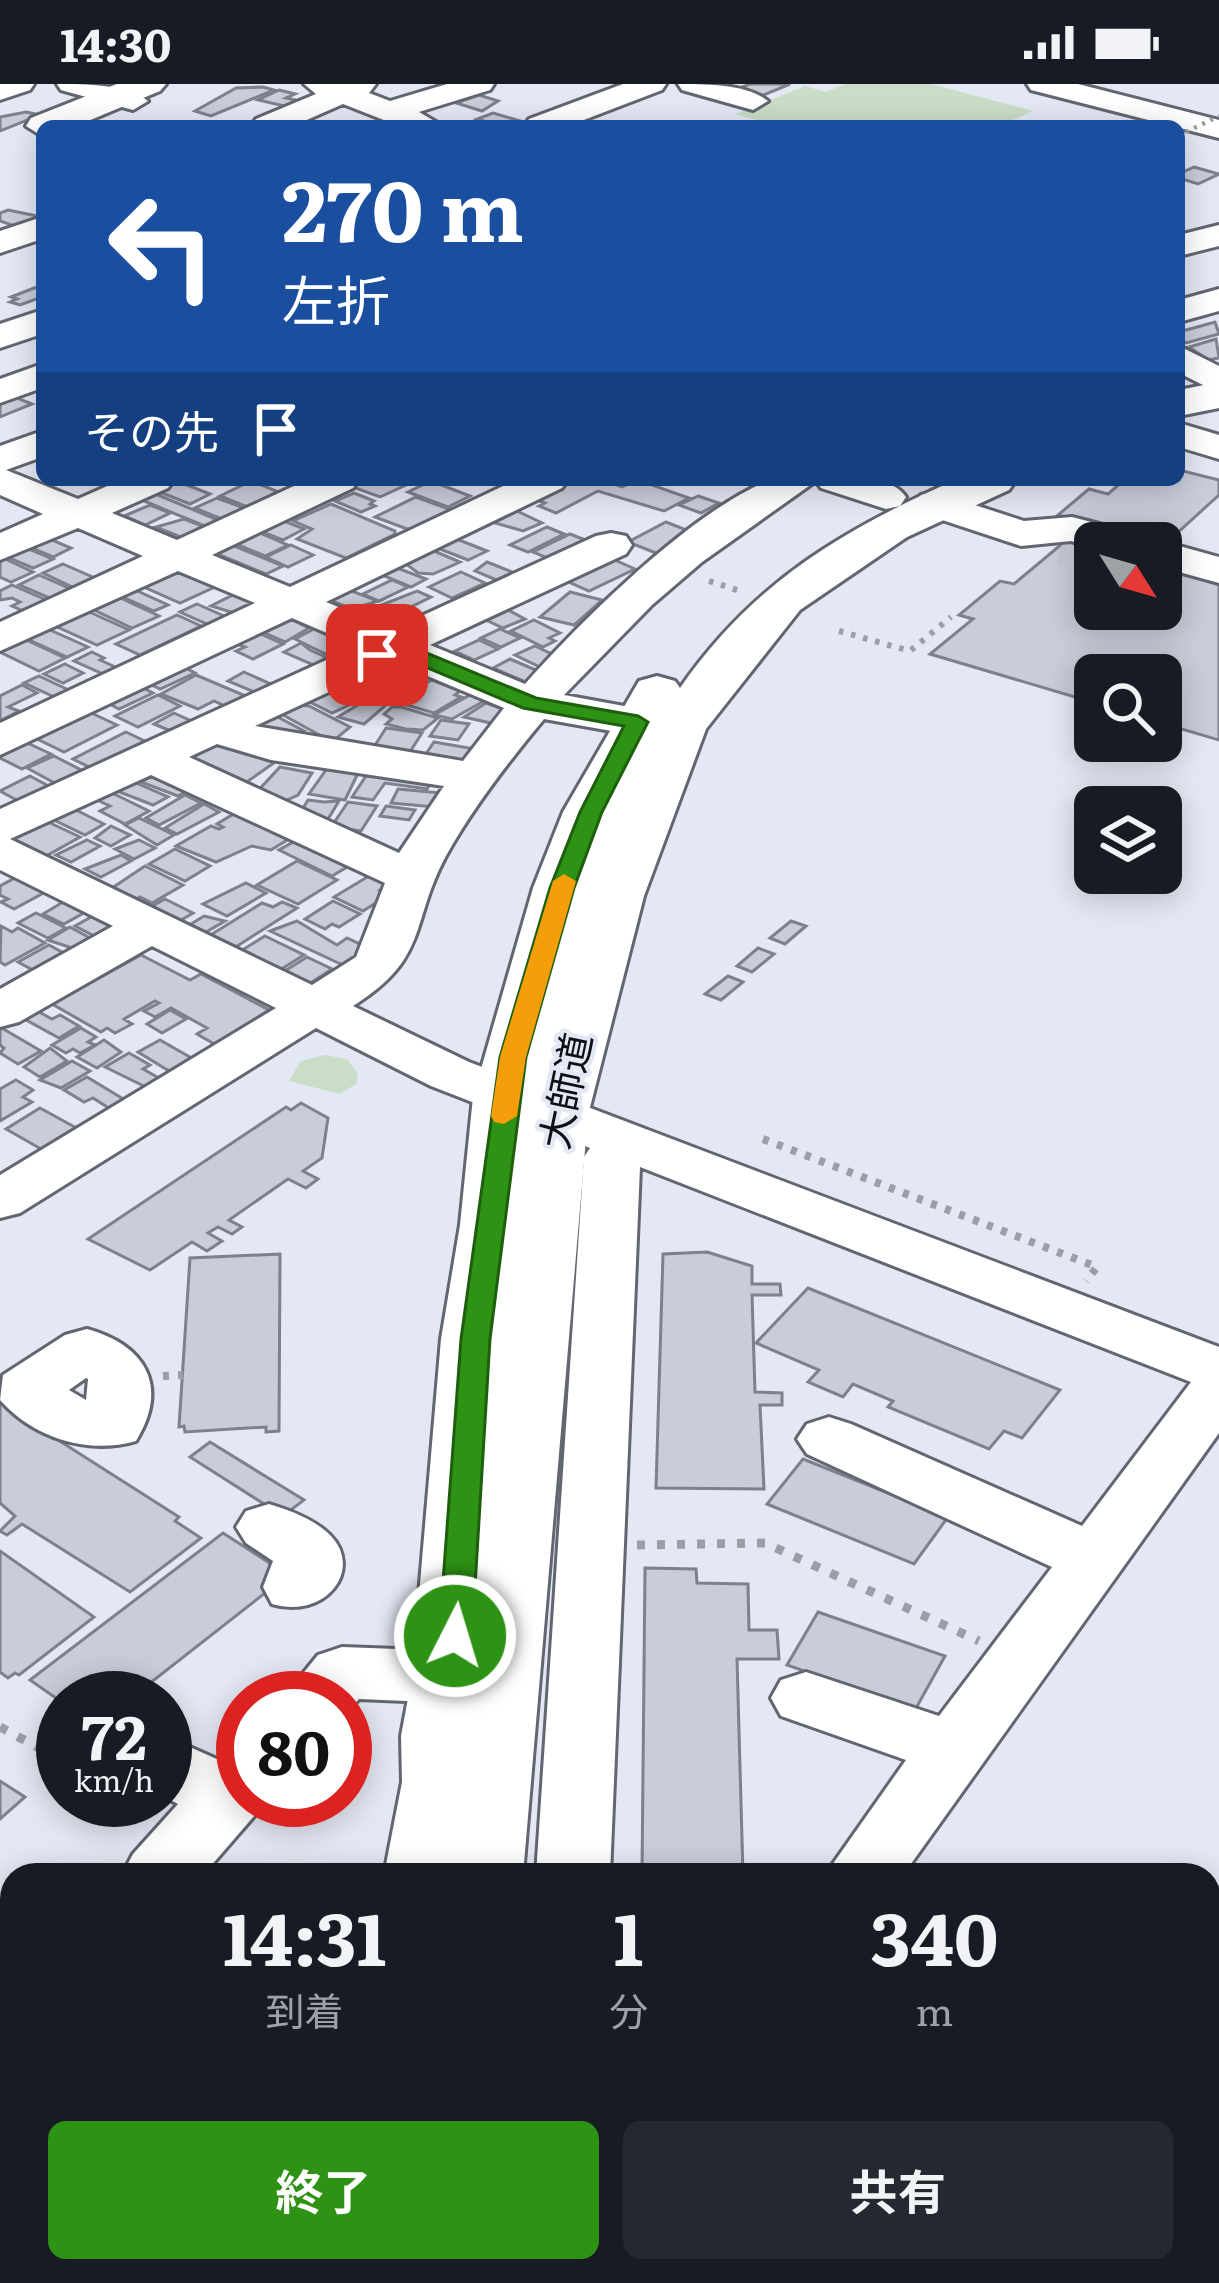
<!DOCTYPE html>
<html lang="ja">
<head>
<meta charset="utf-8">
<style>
  body { margin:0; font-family:Literata,"Noto Sans JP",serif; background:#242831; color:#f1f3f6; height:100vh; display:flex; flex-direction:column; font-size:45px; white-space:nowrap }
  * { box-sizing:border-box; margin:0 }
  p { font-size:39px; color:#9ea1a6 }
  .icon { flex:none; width:66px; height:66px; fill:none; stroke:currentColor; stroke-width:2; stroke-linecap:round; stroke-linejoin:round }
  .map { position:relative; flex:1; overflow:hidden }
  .details { position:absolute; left:0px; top:1779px; width:1221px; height:420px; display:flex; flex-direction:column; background:#171b24; border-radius:36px 36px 0 0; box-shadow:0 6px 30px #0003 }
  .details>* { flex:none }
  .banner { position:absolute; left:36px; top:36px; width:1149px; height:366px; border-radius:18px; box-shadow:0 6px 30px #0003; background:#1a4fa0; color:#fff; overflow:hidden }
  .needle { width:78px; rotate:127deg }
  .buttons { position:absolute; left:1074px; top:438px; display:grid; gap:24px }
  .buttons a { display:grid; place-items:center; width:108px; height:108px; border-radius:18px; background:#171b24; box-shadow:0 6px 30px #0003; font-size:60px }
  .speed { position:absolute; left:36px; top:1587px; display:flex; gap:24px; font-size:60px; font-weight:700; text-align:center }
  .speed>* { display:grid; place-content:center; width:156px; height:156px; border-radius:50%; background:#171b24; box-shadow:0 6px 30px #0003; line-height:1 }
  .speed small { font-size:30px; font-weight:400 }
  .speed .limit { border:18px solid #d22; background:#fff; color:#111 }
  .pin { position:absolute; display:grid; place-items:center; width:102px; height:102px; color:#fff; margin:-51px; border-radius:24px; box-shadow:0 6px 18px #0006 }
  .me { position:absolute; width:132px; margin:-66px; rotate:5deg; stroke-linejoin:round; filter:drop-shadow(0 0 9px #0008) }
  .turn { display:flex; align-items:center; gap:42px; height:252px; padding:0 48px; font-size:54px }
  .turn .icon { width:156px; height:156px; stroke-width:2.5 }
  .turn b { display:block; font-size:84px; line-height:102px }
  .then { display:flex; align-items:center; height:114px; padding:0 48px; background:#0003; gap:24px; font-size:45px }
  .eta { display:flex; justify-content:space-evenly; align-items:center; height:204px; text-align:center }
  .eta b { font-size:72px; font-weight:700; line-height:84px }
  .primary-button { display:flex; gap:24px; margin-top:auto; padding:24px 48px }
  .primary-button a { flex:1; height:138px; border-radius:18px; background:#2e9214; color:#fff; font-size:48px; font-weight:700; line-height:138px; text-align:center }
  .primary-button a+a { background:#242831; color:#f1f3f6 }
  .status { display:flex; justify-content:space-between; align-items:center; height:84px; padding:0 60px; background:#171b24; direction:ltr }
  .status svg { height:33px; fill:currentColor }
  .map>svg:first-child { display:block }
</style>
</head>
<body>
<div class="status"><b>14:30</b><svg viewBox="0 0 49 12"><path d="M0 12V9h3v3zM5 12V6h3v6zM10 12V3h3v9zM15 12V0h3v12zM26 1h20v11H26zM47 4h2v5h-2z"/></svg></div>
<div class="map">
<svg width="1219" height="2199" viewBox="0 0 1219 2199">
  <rect width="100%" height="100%" fill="#e3e8f4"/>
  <!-- green -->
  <g fill="#caddc6">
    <polygon points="846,0 931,0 1033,27 999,42 873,42 851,36 835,42 777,42 735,30 805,2 826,8"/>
    <polygon points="325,971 347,975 358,990 356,1000 340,1010 289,997 301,977"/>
  </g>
  <!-- building -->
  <g fill="#c8cdd9" stroke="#7c818c" stroke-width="3">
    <polygon points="750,0 790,0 756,14 732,7"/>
    <polygon points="263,3 274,6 211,32 195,27 236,4"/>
    <polygon points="279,6 295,10 286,14 305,18 293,24 258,16"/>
    <polygon points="479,11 498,17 482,27 456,19"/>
    <polygon points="26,28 40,31 0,47 0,33"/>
    <polygon points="493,29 527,39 500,42 477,35"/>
    <polygon points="1194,83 1219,90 1198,100 1179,94 1179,90"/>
    <polygon points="8,126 37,132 42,137 20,144 0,137 0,129"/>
    <polygon points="42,201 42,213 20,221 10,218 17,215 11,213"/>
    <polygon points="1215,238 1219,250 1186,259 1179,256 1179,248"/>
    <polygon points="1216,255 1219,274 1208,276 1189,263"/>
    <polygon points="12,312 32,320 0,333 0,317"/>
    <polygon points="1179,386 1219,396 1219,411 1165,460 1058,431 1089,405 1108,410 1124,396 1179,396"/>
    <polygon points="174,396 210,410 190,420 152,405"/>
    <polygon points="362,396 417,396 380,413 350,402"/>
    <polygon points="568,396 602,396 622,403 638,396 689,414 664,427 598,407 556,429 539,422 545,419 532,414"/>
    <polygon points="251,397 286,411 255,426 220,412"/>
    <polygon points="431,397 470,412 448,423 408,408"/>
    <polygon points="146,406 225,439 212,445 132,412"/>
    <polygon points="354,409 374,417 370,420 375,422 361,428 335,417"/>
    <polygon points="698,412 719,419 701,429 679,421"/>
    <polygon points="416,413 451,426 410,446 375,433"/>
    <polygon points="217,414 252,427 229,438 195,424"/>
    <polygon points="331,420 395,447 395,450 346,474 297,455 312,445 293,437"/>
    <polygon points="150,421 170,429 145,441 124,432"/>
    <polygon points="517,427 542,439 523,447 492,438"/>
    <polygon points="184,435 210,445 188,456 156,443"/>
    <polygon points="279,435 304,445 283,456 257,446"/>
    <polygon points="666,438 694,449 661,471 628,458"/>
    <polygon points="547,443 564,450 528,468 510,461"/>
    <polygon points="253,446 288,461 265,472 229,457"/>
    <polygon points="570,450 588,457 554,477 533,468"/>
    <polygon points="45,453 71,464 53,473 27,462"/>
    <polygon points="454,454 487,467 468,476 435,463"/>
    <polygon points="1069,454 1095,461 1095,525 1161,525 1161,479 1219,495 1219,656 1161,639 1161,591 1095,591 1095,619 930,570 973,535 959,531 1000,497 1014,500"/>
    <polygon points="227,459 283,482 266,490 215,469"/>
    <polygon points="291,461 313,471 288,483 266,473"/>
    <polygon points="427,464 460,478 433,490 418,489 401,476"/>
    <polygon points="29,465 53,475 33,484 9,474"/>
    <polygon points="608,473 635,485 589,507 562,495"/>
    <polygon points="5,475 33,488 11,498 0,493 0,478"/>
    <polygon points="487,478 522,492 506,500 475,487"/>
    <polygon points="63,480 104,498 83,508 43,489"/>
    <polygon points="392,482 426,495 411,503 377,489"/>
    <polygon points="180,486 217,502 180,519 137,500"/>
    <polygon points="461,488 485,499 452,514 429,503"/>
    <polygon points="39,491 73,506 52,515 19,501"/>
    <polygon points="392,496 408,503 379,517 363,510"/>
    <polygon points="12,501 53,519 30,530 12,522 20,518 12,514 0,516 0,507"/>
    <polygon points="341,503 378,517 352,525 327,515"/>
    <polygon points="131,504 168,521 154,527 116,510"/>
    <polygon points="417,507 431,513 380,538 361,529"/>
    <polygon points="570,508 602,516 574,541 540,533"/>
    <polygon points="235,510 257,519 244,532 211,522"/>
    <polygon points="114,511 159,532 132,544 88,523"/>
    <polygon points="197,520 233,536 216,544 180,528"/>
    <polygon points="411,525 431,534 397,545 383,538"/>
    <polygon points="506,525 525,535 503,544 484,535"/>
    <polygon points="85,526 129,546 97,561 53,541"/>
    <polygon points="177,531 201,542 140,571 116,560"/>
    <polygon points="290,535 309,544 285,558 262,548"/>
    <polygon points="534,536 560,549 549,554 555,557 543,563 511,547"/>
    <polygon points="48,545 88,563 67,573 27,555"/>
    <polygon points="314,545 358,563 340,577 295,555"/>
    <polygon points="500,545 520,554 501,563 481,554"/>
    <polygon points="258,549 283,560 253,575 236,567 245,563 237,560"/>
    <polygon points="22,554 65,574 39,587 0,568"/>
    <polygon points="479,556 498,565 474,576 455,567"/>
    <polygon points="301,559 310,566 330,575 316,582 284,568"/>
    <polygon points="535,562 556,572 544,585 515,571"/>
    <polygon points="92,568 104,574 100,576 124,587 110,593 74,577"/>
    <polygon points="510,575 545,590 528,599 493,584"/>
    <polygon points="65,580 83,589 63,599 44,590"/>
    <polygon points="178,580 195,589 160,605 142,596"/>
    <polygon points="244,588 275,602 259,610 228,597"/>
    <polygon points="196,591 248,613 229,624 214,617 198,625 161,610"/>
    <polygon points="39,592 75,609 61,616 24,599"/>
    <polygon points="432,596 460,607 455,611 461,613 434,629 393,617"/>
    <polygon points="135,600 153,609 119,625 101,615"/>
    <polygon points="341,600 366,613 332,629 306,616"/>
    <polygon points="22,601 37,609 8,623 19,627 0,637 0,612"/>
    <polygon points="158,611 180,622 138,643 115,632"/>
    <polygon points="470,611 484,617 452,635 434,631"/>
    <polygon points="366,616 386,621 364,640 338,633"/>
    <polygon points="486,619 506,626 491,639 464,633"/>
    <polygon points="299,621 309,622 350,643 332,658 276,627"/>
    <polygon points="392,623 401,623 438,634 423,646 406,645 386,640 392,635 384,630"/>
    <polygon points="89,628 117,641 64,668 37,655"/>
    <polygon points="174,629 198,640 178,650 154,640"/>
    <polygon points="272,630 304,647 285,656 249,641"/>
    <polygon points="441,636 469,640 458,656 430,652"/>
    <polygon points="386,644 422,649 408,671 372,666"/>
    <polygon points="126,648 151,660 97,687 73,675"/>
    <polygon points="220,655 278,676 244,700 183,671"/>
    <polygon points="21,656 51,670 22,685 0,674 0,666"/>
    <polygon points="434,658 475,665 462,683 421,677"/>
    <polygon points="54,672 89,690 62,703 27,684"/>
    <polygon points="331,679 361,683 345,716 309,710"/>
    <polygon points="280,683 312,689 298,711 287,716 255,710"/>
    <polygon points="379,684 435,693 427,705 385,699 373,716 352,713 366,692 373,693"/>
    <polygon points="164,686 195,702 178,712 141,698"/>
    <polygon points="30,692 56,706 26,721 0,707"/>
    <polygon points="134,698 168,713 153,721 117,707"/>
    <polygon points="398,705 441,709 434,723 391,719"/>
    <polygon points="108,707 149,727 125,740 100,727 110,722 95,715"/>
    <polygon points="185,711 201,719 159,741 146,734"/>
    <polygon points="308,716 324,718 339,717 328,735 300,729"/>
    <polygon points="348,718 377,722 361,747 331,743"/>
    <polygon points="204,720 219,728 177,750 165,744"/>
    <polygon points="386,722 415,726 409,736 380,732"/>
    <polygon points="74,725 104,740 85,751 54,736"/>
    <polygon points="242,725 297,750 271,766 252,762 216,778 176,762 211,742 219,745 223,743 217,740"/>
    <polygon points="139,734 174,751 157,761 125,741"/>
    <polygon points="46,737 80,753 46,772 12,755"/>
    <polygon points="111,742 130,751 111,762 95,754"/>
    <polygon points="306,751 359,776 332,792 279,766"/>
    <polygon points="87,756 100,762 71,778 56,771"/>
    <polygon points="139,756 155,764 134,775 115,765"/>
    <polygon points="175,765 210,782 185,797 149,780"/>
    <polygon points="121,771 131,777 101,793 85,785"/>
    <polygon points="297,777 337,796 298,820 257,801"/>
    <polygon points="145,782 183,801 152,819 140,813 129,819 106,808"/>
    <polygon points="379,786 394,797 380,806 390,810 363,827 334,813"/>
    <polygon points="20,791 49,806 14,825 1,818 8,815 0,811 0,802"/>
    <polygon points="246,799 266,809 227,832 203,820"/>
    <polygon points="68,815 89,826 64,840 43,830"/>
    <polygon points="165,815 193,829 176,839 147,825"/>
    <polygon points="333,817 360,830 339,843 332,840 325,845 305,835"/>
    <polygon points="282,818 297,824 234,864 209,852 262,819 273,823"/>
    <polygon points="36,829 66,844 48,854 18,839"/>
    <polygon points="93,832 119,845 100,855 75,842"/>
    <polygon points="204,832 225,837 199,852 183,845"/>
    <polygon points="297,837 337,861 347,854 368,864 347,883 270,847"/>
    <polygon points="791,837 806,842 785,860 770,854"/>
    <polygon points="1,842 12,848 18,844 45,859 5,881 0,878"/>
    <polygon points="70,843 101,860 87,869 48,856"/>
    <polygon points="265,852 304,871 275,889 236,870"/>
    <polygon points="49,861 75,875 44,892 18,878"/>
    <polygon points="758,864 774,870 752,888 737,882"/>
    <polygon points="141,871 190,896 201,890 269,926 216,961 197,950 207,944 171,924 155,933 144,927 159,919 155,917 124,935 132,940 115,949 107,944 101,948 52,920"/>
    <polygon points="307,873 332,885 306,902 280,890"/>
    <polygon points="728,892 743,898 721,916 705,910"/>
    <polygon points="30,923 52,935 60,931 79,942 59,954 17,931"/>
    <polygon points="170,926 186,935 162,949 147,940"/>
    <polygon points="0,943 41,967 18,980 0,969 4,964 0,961"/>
    <polygon points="81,944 96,953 88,958 95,961 80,969 73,965 66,969 52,961"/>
    <polygon points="104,956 121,968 97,984 77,973"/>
    <polygon points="160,956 202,980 179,993 138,968"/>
    <polygon points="50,964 67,977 40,993 24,983"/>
    <polygon points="129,969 150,981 143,985 166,998 152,1006 105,983"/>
    <polygon points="72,977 90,987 61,1004 40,996"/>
    <polygon points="87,993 130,1019 115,1028 93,1014 84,1018 64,1006"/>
    <polygon points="16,996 33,1006 23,1013 32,1018 0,1037 0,1005"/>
    <polygon points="301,1019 328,1034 322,1074 303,1087 318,1095 306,1104 288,1095 229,1136 242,1143 232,1150 218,1143 208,1149 222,1157 207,1167 192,1158 150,1186 88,1155 286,1023 291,1026"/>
    <polygon points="40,1024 82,1047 48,1069 6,1045"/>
    <polygon points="707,1168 752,1182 752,1200 780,1200 781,1211 752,1211 755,1308 782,1309 782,1321 760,1321 764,1405 656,1404 663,1170"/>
    <polygon points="280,1170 279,1347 266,1348 266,1343 185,1348 184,1342 179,1343 190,1174"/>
    <polygon points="808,1204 1060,1306 1022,1354 1004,1347 989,1365 888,1323 893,1317 853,1300 843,1313 808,1298 819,1286 756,1259"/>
    <polygon points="0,1319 179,1433 175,1437 201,1454 130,1508 22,1440 7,1451 0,1447 15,1432 0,1419"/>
    <polygon points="210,1358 304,1416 283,1432 190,1373"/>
    <polygon points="803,1375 948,1433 914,1480 767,1420"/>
    <polygon points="223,1449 288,1491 131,1614 63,1614 63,1619 30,1596"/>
    <polygon points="0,1467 94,1533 19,1591 15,1589 8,1594 0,1588"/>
    <polygon points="645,1484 696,1485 697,1499 748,1500 749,1546 777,1546 779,1575 737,1575 743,1791 642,1791"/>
    <polygon points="818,1528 945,1572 915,1626 787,1581"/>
    <polygon points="0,1697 25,1713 0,1735"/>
    <polygon points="12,1814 12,1871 0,1881 0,1824"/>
    <polygon points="12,1993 12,2151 10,2153 0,2147 0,2007"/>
    <polygon points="1218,2011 1219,2057 1216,2061 1209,2056 1209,2024"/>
    <polygon points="747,2187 1116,2187 1118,2188 1112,2199 739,2199"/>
  </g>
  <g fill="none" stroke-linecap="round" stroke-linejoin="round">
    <!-- minor-tunnel -->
    <polyline stroke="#c3c8d2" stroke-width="45" stroke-dasharray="45 22" stroke-linecap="butt" points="1062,460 1068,462"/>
    <!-- minor casing -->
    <g stroke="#626670" stroke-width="6">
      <g id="minor">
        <polygon points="0,0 34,0 30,6 0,16"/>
        <path d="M57,0C86,0 127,0 148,17L133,26L61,6Z"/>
        <polygon points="304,0 376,0 369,9 390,17 447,0 494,0 490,6 419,28 443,42 399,42 343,20 293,42 251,42 256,35 316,10"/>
        <polygon points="623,0 666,0 662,6 568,42 524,42 529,35"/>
        <path d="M678,0C706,0 747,0 768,17L753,26L682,6Z"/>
        <polygon points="1027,0 1078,0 1219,36 1219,54 1031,6"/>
        <polygon points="42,133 42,155 0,169 0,147"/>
        <polygon points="1219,141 1219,162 1179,172 1179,151"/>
        <polygon points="1219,205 1219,227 1179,238 1179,216"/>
        <polygon points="42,226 42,250 0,264 0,240"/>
        <polygon points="1179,262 1219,282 1219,309 1179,289"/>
        <polygon points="42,280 42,304 0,319 0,295"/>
        <polygon points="1179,339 1219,351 1219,375 1179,363"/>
        <path d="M42,347V373L6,386L78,415L121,396H174L168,404L112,429L177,456L307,396H359L353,404L212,471L290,503L516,396H568L562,404L326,518L393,545L596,452L611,449L626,452L632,461L626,470L430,561L525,600C581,537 688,431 765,398C786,389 824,396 847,396C868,396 893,394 906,413L900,422L886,425L821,404L816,397L702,478L652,521L564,611L695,635L702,645L695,655L679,659L544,635C509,677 474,722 447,770C409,839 431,873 353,922L469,978L1219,1263V1349L903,1791H825L906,1676L781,1632L771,1614L781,1596L806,1588L939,1632L1052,1483L807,1370L797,1355L807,1340L829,1333L851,1340L1082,1442L1191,1298L640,1083L610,1791H536L584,1073L590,1064L431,1002L316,944L20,1129L0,1134V1091L276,924L152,862L19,938L0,943V905L113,842L0,786V725L357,562L292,534L0,671V639L255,519L178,487L0,567V538L143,472L78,444L0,476V449L43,430L0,411V362ZM394,578L504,624L463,677L255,642ZM217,660L271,676L444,702L399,769L189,673ZM151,691L385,799L356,873L312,901L10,755Z"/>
        <polygon points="935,408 1024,437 1072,433 1138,450 1144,459 1095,459 1095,464 1071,457 1021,462 921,429 915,420 921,411"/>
        <polygon points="1161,457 1219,473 1219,499 1161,483 1161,459 1155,459"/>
        <path d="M87,1245C145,1261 170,1302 136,1357C87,1371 34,1354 0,1316L3,1291L65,1251ZM86,1294L88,1295L86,1316L69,1306Z"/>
        <path d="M269,1420C289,1426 314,1435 330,1451C364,1485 326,1536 272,1520L263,1503L273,1477L246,1459L236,1443L246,1427Z"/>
        <polygon points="342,1563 452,1567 476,1575 487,1593 476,1611 452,1619 359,1615 345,1630 345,1614 283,1614 318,1571"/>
        <polygon points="165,1652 219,1676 243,1668 243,1716 268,1716 203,1791 122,1791 133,1770 178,1720 165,1713"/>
        <polygon points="12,1922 12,1997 0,2001 0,1926"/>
        <polygon points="464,2187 548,2187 542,2199 458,2199"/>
      </g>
    </g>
    <!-- highway casing -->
    <g stroke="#626670" stroke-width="6">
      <g id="highway">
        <polygon points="117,0 166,0 160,7 76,42 42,42 42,52 26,42 31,34"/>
        <polygon points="1219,298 1219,324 1179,332 1179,306"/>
        <path d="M955,396H1016L1009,406L907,453L800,526L706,645L644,812L588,1031L523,1791H384L402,1698L401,1652L412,1593L441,1255L460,1141L473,1013L533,804L563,728L639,597L657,592L675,597L680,604C753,499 841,447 955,396Z"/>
        <polygon points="301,2187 455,2187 452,2199 299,2199"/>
      </g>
    </g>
    <!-- path-far2 -->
    <g stroke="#9a9ea7" stroke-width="6" stroke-dasharray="4.5 8" stroke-linecap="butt">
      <polyline points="709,497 740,507"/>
      <polyline points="839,547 910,567 951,533"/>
    </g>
    <!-- path-far1 -->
    <g stroke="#9a9ea7" stroke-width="8" stroke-dasharray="6 9" stroke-linecap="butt">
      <polyline points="763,1055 1097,1183 1086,1197"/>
      <polyline points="163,1292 183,1291"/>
    </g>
    <!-- path -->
    <g stroke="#9a9ea7" stroke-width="9" stroke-dasharray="8 12" stroke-linecap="butt">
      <polyline points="637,1461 765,1459 979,1557"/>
      <polyline points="0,1643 63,1677"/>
    </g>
    <!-- minor -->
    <use href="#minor" fill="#fff" fill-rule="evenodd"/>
    <!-- highway -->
    <use href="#highway" fill="#fff" fill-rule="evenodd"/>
    <!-- rail -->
    <polyline stroke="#36393e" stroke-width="12" stroke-dasharray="20 20" stroke-linecap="butt" points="1209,2177 1219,2159"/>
    <!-- path-bridge -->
    <polyline stroke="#9a9ea7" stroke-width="4.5" stroke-dasharray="3 6" stroke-linecap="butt" points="1186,48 1219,32"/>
  </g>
  <!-- route -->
  <polygon fill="#2e9214" stroke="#1e5f0d" stroke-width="3" points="395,556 536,614 638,632 648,638 602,728 574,804 526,973 490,1255 472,1552 467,1561 444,1561 439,1552 461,1255 500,973 550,804 580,728 624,642 523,624 395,570 377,577 367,571"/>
  <!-- slow -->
  <polygon fill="#f59e0b" points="564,790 576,797 526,973 517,1032 504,1040 494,1038 491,1032 500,973 553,797"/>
  <g text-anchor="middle" stroke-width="9" stroke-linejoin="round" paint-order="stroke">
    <!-- street labels -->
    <g font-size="39" fill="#0e1014" stroke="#e3e8f4">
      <text transform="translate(566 1007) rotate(-78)" y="14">大師道</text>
    </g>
  </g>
</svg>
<div class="buttons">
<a><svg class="needle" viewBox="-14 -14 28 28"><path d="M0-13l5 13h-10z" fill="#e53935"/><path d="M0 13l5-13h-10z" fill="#9ea1a6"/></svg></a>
<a><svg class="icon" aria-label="search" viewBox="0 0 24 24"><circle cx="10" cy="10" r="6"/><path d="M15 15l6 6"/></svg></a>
<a><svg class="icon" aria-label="layers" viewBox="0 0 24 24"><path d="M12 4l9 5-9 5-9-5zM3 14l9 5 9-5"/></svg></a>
</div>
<div class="speed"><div>72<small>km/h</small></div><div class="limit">80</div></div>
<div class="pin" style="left:377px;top:571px;background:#d93025"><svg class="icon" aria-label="arrive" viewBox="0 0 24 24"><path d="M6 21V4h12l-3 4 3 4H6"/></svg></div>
<svg class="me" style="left:455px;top:1552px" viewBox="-20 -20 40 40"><circle r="17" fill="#2e9214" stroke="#fff" stroke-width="3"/><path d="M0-11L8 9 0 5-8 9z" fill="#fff"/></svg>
<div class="banner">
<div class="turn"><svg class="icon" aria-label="left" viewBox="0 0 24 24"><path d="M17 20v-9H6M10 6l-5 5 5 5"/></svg><div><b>270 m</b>左折</div></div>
<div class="then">その先<svg class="icon" aria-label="arrive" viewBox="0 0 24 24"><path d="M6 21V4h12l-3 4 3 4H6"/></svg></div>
</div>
<section class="details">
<div class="eta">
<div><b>14:31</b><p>到着</p></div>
<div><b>1</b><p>分</p></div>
<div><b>340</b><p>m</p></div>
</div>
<div class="primary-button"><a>終了</a><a>共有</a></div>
</section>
</div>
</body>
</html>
